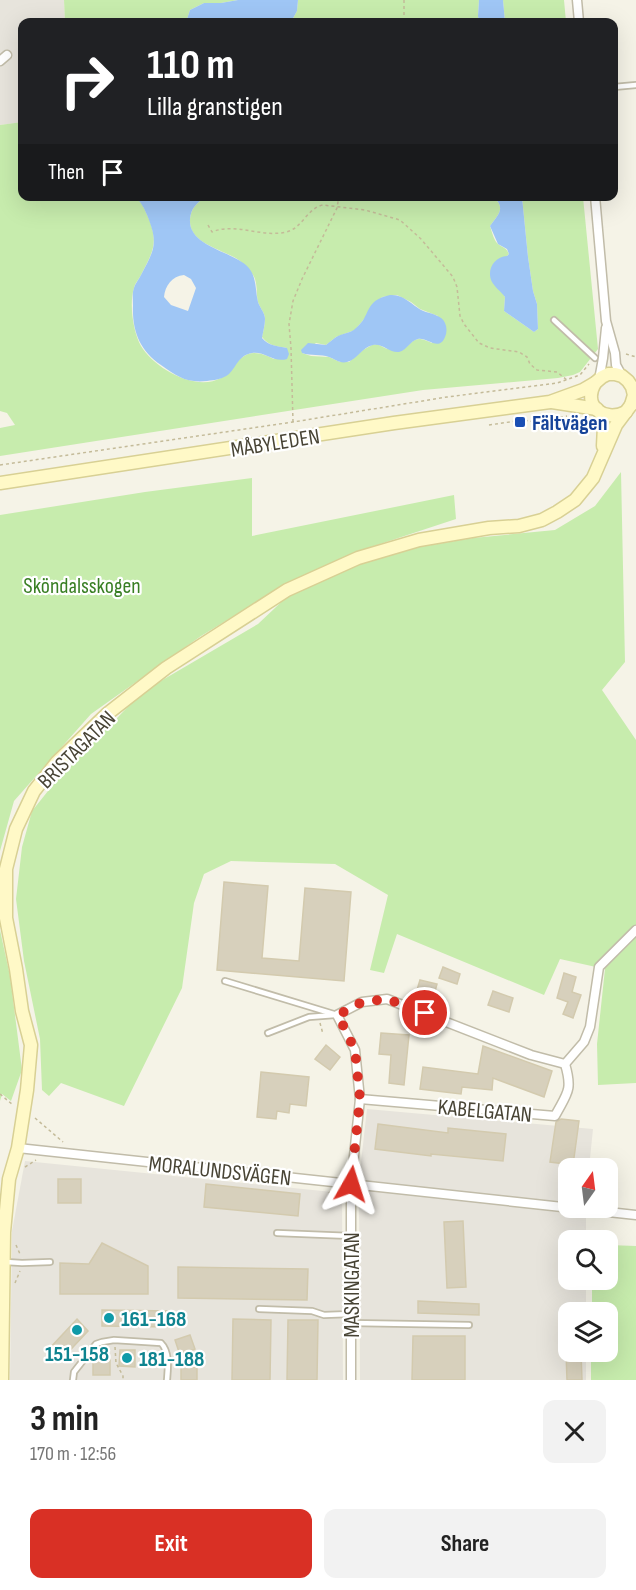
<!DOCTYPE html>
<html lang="en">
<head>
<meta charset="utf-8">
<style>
  body { margin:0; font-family:"Sofia Sans Condensed",sans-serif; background:#f2f2f2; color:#222; height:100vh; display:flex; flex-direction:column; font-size:22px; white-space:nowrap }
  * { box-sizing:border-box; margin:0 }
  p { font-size:20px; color:#767676 }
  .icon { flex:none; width:33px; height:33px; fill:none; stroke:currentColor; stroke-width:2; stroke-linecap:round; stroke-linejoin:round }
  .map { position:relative; height:1380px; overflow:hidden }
  .drawer { display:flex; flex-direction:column; background:#fff; flex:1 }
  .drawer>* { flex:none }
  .hud { position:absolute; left:18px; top:18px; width:600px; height:183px; border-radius:12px; box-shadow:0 6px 24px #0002; background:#202124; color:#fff; overflow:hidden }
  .needle { width:39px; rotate:14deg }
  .tools { position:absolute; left:558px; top:1158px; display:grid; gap:12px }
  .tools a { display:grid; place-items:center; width:60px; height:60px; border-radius:12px; background:#fff; box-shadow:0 6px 24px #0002; font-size:30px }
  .pin { position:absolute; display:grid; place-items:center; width:51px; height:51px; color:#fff; margin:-26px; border:3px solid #fff; border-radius:50%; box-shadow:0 2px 6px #0007 }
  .me { position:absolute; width:66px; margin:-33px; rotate:6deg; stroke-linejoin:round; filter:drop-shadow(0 0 4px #0008) }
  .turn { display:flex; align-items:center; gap:21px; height:126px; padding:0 30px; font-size:27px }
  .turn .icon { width:78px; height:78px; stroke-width:2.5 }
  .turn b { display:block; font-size:42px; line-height:51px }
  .then { display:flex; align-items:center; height:57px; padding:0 30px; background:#0003; gap:12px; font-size:22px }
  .round { display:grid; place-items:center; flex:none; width:63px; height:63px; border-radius:12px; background:#f2f2f2 }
  .overview { display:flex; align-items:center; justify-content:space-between; height:102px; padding:0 30px }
  h1 { font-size:36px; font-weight:700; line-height:45px }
  .cta { display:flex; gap:12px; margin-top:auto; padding:12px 30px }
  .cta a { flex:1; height:69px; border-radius:12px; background:#d93025; color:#fff; font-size:24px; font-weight:700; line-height:69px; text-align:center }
  .cta a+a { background:#f2f2f2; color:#222 }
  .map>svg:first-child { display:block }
</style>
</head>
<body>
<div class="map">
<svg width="636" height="1380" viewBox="0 0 636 1380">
  <rect width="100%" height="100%" fill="#f5f3e7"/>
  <!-- industrial -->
  <g fill="#e7e4dc">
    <polygon points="0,0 64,0 65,22 22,22 22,122 0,125"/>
    <polygon points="367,1109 593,1129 589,1168 568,1168 568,1208 586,1208 586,1240 568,1240 568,1280 586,1280 586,1312 568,1312 568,1352 586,1352 586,1380 360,1380 359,1180"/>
    <polygon points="25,1161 342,1193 343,1380 10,1380 12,1231"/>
  </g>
  <!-- green -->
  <g fill="#c7ecad" fill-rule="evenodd">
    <polygon points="64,0 238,0 221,3 204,3 190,10 186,22 65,22"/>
    <polygon points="298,0 479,0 478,16 479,21 483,22 291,22 297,11"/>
    <polygon points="503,0 564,0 566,22 505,22"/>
    <path d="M22,122V196H134C143,202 145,211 149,219C159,244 152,253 141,275C139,279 135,283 134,288C129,303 133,332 141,346C154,368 195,392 221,378C232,372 237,358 248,354C256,351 266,355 274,359L287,348C276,346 269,346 262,337C263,332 265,325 265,319C265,313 260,308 258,302C256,294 258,282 253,275C250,271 244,265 240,261C225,249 188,245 190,219C191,208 197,203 205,197H494C506,209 498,215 490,226C492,232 494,241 498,244C503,248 506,247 509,254L507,256L500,289L505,297L504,311L534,332L538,329L537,304L533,291L528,257L522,197H583L598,349L580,372L573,375L558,378L423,390L0,456V428L15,425L7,413L0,411V125ZM397,295L411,302L420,309L438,316L432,343C416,336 416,338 403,350L387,349L377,344L372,345L363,350L349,362H340L329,357L311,356L302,353L316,343L326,345L336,337L355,330L382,297Z"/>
    <polygon points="621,472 625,662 602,690 636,740 636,1083 598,1085 597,1044 605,969 560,959 544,995 397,934 384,973 370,970 388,895 335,864 231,861 204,874 194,903 182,988 124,1106 61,1083 49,1096 42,1090 40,1039 24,961 16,899 22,847 32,811 52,786 142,692 258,624 293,591 378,554 473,538 555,530 595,506"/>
    <polygon points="252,478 252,536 454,495 456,519 371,547 288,583 201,636 91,714 14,801 0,851 0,515 145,492"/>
    <polygon points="0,930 10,976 22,1070 11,1101 2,1094 0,1101"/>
    <polygon points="608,1245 636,1246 636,1380 591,1380 591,1352 608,1352 608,1312 592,1312 592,1280 608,1280"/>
  </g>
  <!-- water -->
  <g fill="#9fc6f5" fill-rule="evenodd">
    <polygon points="238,0 298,0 297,11 291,22 186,22 190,10 204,3 221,3"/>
    <polygon points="479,0 503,0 505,22 483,22 479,21 478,16"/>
    <path d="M134,197H205C197,203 191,208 190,219C188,247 233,251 248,267C257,277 255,290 258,302C260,308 265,313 265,319C265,325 263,332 262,338C269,346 277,346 287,348L289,354L287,359C273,363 265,351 252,353C239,355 237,366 229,374C223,379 215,380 207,381C186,383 178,377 161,365C140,351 132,331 133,306C133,300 132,293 134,288C135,284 139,279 141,275C154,250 159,244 147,215C144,208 141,201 134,197ZM184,275L191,279L196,288L188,311L171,305L164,297C165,286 172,276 184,275Z"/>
    <path d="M494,197H522L528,257L533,291L537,304L538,329L534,332L504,311L505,297C501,292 494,286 492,282C486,270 494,257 507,256L509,254L507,249L498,244L490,226C498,215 506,209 494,197Z"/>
    <path d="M390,295C406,294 412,307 426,312C433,314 442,316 445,323C447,327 447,333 445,337C439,352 427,337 418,339C410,341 407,350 399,352C389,353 383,343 373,345C362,347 357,360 347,362C340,364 335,359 329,357C321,354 311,356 302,353L301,350L308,343L326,345C330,342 334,338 338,336C344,333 351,333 356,328C372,315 363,301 390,295Z"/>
  </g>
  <!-- building -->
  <g fill="#d7d0bc" stroke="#d3caae" stroke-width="1.5">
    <polygon points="224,882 268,886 262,958 299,961 305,888 351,892 344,981 217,970"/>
    <polygon points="443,967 460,974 457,984 439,978"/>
    <polygon points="564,973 576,977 572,992 581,995 573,1018 563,1014 568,1002 557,998"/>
    <polygon points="420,980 437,984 434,995 417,990"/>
    <polygon points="493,991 513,998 509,1012 488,1005"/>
    <polygon points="381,1033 409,1035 404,1085 389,1083 391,1055 379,1054"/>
    <polygon points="326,1045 340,1057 330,1070 315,1059"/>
    <polygon points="483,1046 552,1071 544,1097 493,1078 492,1090 462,1087 461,1094 420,1089 423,1067 478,1074"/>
    <polygon points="261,1072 309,1077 306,1106 290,1104 289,1113 277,1111 276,1119 257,1117"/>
    <polygon points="561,1119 579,1121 573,1165 550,1162 556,1122"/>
    <polygon points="378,1124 448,1133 448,1128 506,1134 503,1161 431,1154 431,1156 375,1149"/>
    <rect x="58" y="1179" width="23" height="24"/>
    <polygon points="206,1184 300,1194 298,1216 204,1207"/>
    <polygon points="463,1221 466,1287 447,1288 444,1222"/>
    <polygon points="102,1243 148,1266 148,1294 60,1294 60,1263 89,1264"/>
    <polygon points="178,1267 308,1269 307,1300 178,1298"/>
    <polygon points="418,1301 479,1304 479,1315 418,1313"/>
    <polygon points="102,1310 172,1311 172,1327 102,1326"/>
    <polygon points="77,1319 88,1331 60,1361 48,1350"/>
    <polygon points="233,1319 271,1320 270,1380 232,1380"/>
    <polygon points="288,1320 318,1320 317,1380 287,1380"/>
    <polygon points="190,1335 195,1349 180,1355 175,1340"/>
    <polygon points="413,1336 465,1336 465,1380 412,1380"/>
    <polygon points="120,1350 135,1350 135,1367 119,1366"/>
    <polygon points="566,1352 581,1352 582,1380 567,1380"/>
    <polygon points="93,1359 110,1360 110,1375 93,1375"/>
    <rect x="181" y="1367" width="16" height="13"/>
  </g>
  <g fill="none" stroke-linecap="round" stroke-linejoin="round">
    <!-- lane casing -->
    <g stroke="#c1bca9" stroke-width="8">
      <g id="lane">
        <polyline points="614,87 636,85"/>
        <polyline points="554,320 595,358"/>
        <polyline points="225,981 337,1015"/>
        <polyline points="268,1033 309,1017 335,1015"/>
        <polyline points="277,1233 351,1236"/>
        <polyline points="6,1262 22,1263 50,1262"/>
        <polyline points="259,1309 312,1311 324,1315 351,1314"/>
        <polyline points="351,1323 469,1325"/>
        <path d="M73,1380L74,1372L96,1344L102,1342L114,1340L161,1343C170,1352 168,1368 167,1380"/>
      </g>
    </g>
    <!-- street casing -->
    <g stroke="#c1bca9" stroke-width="11">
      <g id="street">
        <polyline points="577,0 579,22"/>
        <polyline points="0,61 7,55"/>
        <polyline points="595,196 606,321 615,353 616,365 622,376"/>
        <polyline points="599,380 603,358 606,328"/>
        <polyline points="565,1064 584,1042 590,1027 599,967 636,930"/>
        <path d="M360,1099L555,1116C567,1093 573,1091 565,1064"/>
        <polyline points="18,1148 636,1215"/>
        <polyline points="351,1380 351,1184 360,1099 355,1050 337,1015 362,1002 387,999 531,1055 565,1064"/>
      </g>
    </g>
    <!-- secondary casing -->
    <g stroke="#d8d094" stroke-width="15">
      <g id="secondary">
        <path d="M595,383C582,406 604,423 626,412"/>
        <polyline points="552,402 597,409"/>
        <polyline points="601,413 604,426 603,446"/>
        <polyline points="0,483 394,423 550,402 583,390 595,383 602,377 608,374 615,374 622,376 628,381 632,387 634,395 631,405"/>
        <polyline points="2,1380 4,1232 9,1179 18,1148 27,1090 31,1045 22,1011 16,969 6,918 6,869 16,829 34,791 57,762 107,714 166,668 287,590 358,558 419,540 489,528 519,526 542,520 557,512 575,500 593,478 616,425 631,405 636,401"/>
      </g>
    </g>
    <!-- path -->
    <g stroke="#c4bb99" stroke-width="1.5" stroke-dasharray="3 3" stroke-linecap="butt">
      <polyline points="404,0 404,22"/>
      <path d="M208,225L212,232C236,222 261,238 286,232C302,229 307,208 323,205L365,210L400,220L421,239L453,277L457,287L460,316L464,324L479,343L490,348L519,352L527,357L530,364L537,370L557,372L567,380"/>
      <polyline points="626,354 636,357"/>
      <polyline points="293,422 291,348 289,324 293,301 302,279 337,208 339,196"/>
      <polyline points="489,425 523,420 535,422 567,416"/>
      <polyline points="0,465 293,422 447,397 557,383 580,375 589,364"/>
      <polyline points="320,1023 323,1034"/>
      <polyline points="0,1094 13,1105"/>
      <polyline points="35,1118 63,1142"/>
      <polyline points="25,1167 36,1160"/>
      <polyline points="329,1192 337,1202"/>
      <polyline points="16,1245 20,1254"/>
      <polyline points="15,1283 20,1271"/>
      <polyline points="115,1347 116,1363 123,1376 123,1380"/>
    </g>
    <!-- lane -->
    <use href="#lane" stroke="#fff" stroke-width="4.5"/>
    <!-- street -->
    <use href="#street" stroke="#fff" stroke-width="8"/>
    <!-- secondary -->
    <use href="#secondary" stroke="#fff9c7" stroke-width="12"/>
  </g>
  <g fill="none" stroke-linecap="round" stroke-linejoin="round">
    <!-- route -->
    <polyline stroke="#d93025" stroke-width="10" stroke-dasharray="0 18" points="351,1184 360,1099 355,1050 338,1015 362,1002 387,999 425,1013"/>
  </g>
  <!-- markers -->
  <rect fill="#1a4fb4" stroke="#fff" stroke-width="2" x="514" y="416" width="12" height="12" rx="3"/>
  <g fill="#0f9aa8" stroke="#fff" stroke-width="2">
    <circle cx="109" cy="1318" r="6"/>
    <circle cx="77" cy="1330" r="6"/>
    <circle cx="127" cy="1358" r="6"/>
  </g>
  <g text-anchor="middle" stroke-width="4.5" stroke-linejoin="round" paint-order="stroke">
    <!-- transit labels -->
    <g font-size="22" font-weight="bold" fill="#164399" stroke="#fff" text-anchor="start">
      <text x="532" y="430">Fältvägen</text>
    </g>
    <!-- street labels -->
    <g font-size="22" fill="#484435" stroke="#fff">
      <text transform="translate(275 442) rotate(-9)" y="8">MÅBYLEDEN</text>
      <text transform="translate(76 749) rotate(-45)" y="8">BRISTAGATAN</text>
      <text transform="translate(485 1110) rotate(5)" y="8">KABELGATAN</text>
      <text transform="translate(220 1170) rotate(6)" y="8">MORALUNDSVÄGEN</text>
      <text transform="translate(351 1285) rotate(-90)" y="8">MASKINGATAN</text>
    </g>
    <!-- park labels -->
    <g font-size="22" fill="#397f24" stroke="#fff">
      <text x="82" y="593">Sköndalsskogen</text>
    </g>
    <!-- culture labels -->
    <g font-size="22" font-weight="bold" fill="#0d838f" stroke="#fff" text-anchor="start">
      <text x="121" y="1326">161-168</text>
      <text x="77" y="1361" text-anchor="middle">151-158</text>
      <text x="139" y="1366">181-188</text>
    </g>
  </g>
</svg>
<div class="tools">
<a><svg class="needle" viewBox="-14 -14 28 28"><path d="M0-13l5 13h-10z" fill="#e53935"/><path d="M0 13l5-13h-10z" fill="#767676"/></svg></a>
<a><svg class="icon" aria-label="search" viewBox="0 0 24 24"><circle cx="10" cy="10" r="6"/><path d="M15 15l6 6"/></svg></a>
<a><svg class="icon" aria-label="layers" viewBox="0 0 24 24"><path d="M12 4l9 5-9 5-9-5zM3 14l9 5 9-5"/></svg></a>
</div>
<div class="pin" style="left:425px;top:1013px;background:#d93025"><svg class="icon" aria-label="arrive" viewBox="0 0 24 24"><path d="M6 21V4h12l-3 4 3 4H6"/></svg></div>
<svg class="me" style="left:351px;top:1184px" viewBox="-20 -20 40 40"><path d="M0-17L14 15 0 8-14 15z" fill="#d93025" stroke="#fff" stroke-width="4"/></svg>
<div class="hud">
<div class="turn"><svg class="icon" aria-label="right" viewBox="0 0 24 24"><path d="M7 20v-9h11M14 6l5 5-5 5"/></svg><div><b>110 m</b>Lilla granstigen</div></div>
<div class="then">Then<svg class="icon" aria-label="arrive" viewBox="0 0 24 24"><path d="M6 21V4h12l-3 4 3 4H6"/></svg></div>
</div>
</div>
<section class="drawer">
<div class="overview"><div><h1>3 min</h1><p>170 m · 12:56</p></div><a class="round"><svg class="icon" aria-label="close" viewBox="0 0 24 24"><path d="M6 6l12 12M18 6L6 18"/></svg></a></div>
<div class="cta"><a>Exit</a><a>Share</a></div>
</section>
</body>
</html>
